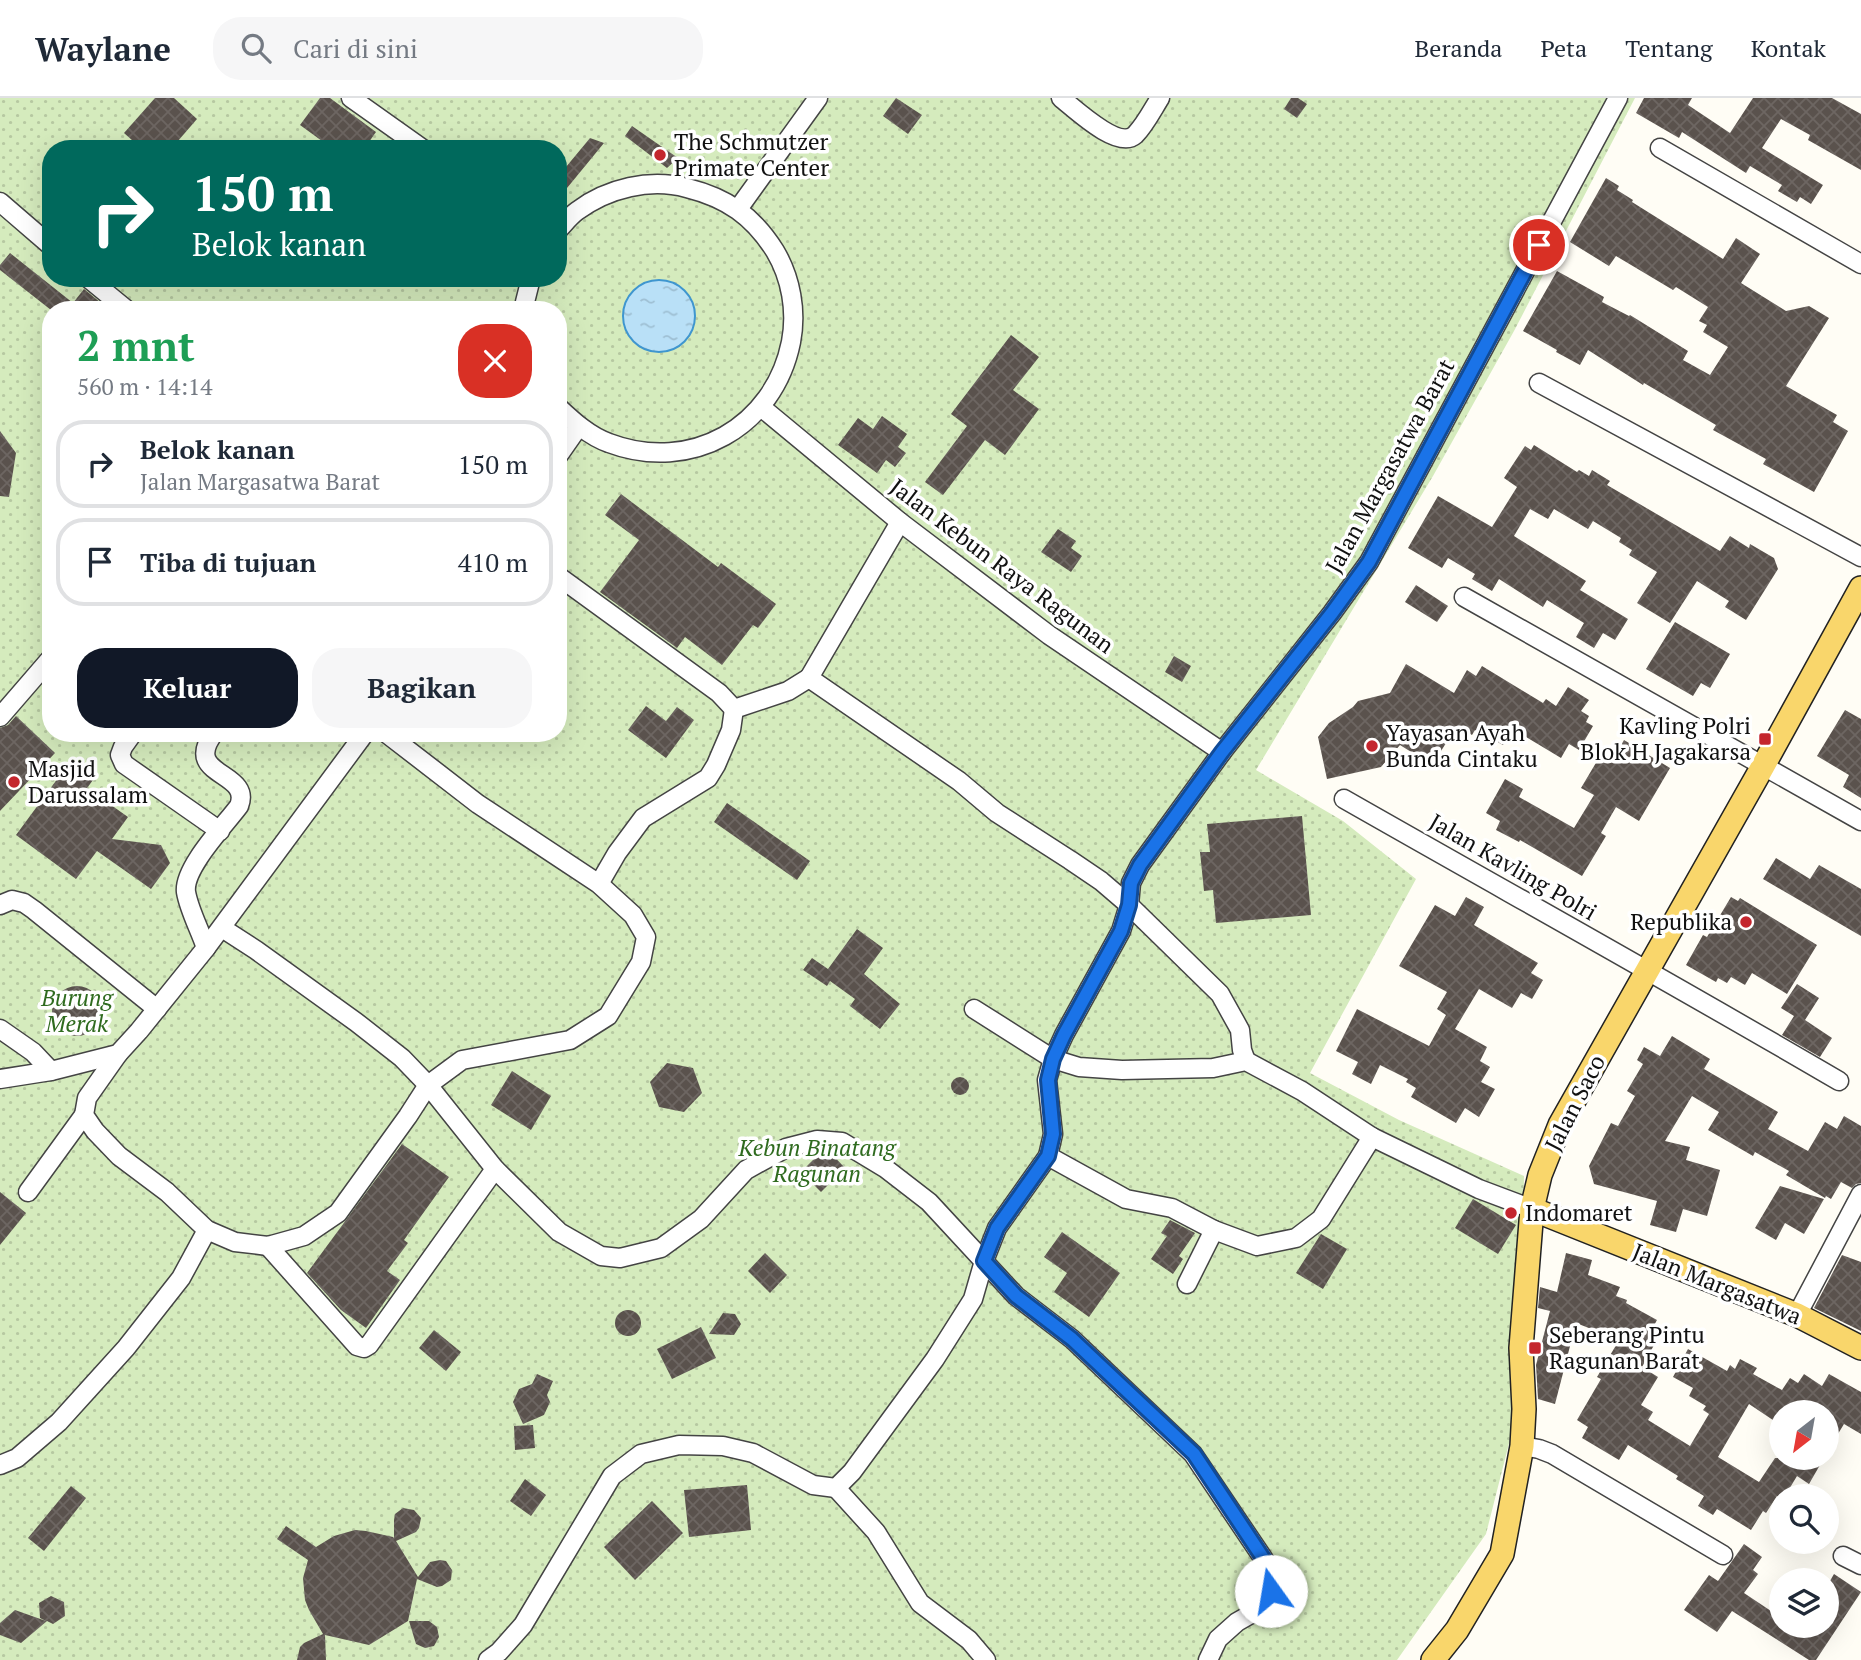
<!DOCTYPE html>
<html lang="id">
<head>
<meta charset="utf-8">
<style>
  body { margin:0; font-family:"PT Serif",serif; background:#f6f6f7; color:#1f2937; height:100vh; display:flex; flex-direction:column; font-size:26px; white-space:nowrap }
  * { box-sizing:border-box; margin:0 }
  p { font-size:23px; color:#747a83 }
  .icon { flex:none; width:38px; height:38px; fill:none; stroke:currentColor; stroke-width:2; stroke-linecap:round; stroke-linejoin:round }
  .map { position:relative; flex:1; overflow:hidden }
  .details { position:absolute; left:42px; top:203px; width:525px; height:441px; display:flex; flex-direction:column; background:#fff; border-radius:28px; box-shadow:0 7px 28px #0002 }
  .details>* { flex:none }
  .guide { position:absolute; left:42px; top:42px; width:525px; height:147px; border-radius:28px; box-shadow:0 7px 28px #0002; background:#00695c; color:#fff; overflow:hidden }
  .needle { width:46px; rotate:211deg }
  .controls { position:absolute; left:1769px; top:1302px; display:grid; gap:14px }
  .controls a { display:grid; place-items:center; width:70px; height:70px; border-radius:50%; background:#fff; box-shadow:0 7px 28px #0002; font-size:35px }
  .pin { position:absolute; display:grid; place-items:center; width:60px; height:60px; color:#fff; margin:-30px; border:4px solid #fff; border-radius:50%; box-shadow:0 2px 7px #0007 }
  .me { position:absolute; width:77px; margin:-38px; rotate:347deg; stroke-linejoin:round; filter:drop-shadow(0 0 5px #0008) }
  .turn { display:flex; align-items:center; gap:24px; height:147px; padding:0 35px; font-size:32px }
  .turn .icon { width:91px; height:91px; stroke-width:2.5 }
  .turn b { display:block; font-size:49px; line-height:60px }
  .round { display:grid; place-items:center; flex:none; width:74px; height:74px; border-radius:28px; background:#f6f6f7 }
  .head { display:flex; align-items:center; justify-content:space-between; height:119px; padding:0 35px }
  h1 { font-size:42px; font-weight:700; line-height:52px; color:#1e9e55 }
  .primary-button { display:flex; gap:14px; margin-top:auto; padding:14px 35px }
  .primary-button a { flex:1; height:80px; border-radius:28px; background:#111827; color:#fff; font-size:28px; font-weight:700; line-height:80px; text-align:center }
  .primary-button a+a { background:#f6f6f7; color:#1f2937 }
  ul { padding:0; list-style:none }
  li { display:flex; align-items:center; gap:21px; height:88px; margin:0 14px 10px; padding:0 21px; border:4px solid #e0e1e3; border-radius:28px }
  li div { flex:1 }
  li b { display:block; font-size:26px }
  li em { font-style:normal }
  header { display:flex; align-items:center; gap:42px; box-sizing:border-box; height:98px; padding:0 35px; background:#fff; border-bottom:2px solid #e0e1e3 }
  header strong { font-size:33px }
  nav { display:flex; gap:38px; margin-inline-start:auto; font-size:24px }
  .search { width:490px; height:63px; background:#f6f6f7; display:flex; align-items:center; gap:18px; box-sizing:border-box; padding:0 24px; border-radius:28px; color:#747a83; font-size:26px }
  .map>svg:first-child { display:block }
</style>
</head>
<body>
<header>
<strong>Waylane</strong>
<div class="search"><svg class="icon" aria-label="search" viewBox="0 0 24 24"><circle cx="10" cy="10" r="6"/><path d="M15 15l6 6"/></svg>Cari di sini</div>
<nav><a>Beranda</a><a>Peta</a><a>Tentang</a><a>Kontak</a></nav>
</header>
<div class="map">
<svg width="1861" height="1562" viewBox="0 0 1861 1562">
  <defs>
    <pattern id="park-dots" width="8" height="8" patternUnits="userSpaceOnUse" patternTransform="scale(1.75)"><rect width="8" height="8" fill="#d5ebbd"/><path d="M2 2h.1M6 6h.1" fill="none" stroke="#b6c8a1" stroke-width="1.8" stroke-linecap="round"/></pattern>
    <pattern id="water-ripples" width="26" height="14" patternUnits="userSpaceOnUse" patternTransform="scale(1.75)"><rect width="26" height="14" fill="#b9e0f7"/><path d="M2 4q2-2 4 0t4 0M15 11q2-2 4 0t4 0" fill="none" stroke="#9ebfd3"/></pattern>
    <pattern id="building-cross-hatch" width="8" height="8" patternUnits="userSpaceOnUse" patternTransform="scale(1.75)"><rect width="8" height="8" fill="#5a524d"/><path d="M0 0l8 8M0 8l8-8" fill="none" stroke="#6d6662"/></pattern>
  </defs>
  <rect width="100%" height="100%" fill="#fffdf5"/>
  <!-- park -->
  <path fill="url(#park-dots)" fill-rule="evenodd" d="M0,0H1635L1514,233L1433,378L1256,672L1343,723L1416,781L1310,975L1399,1022L1524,1078L1520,1302L1486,1436L1397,1562H0ZM51,51H558V180H51ZM51,212H558V635H51Z"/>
  <!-- water -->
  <circle fill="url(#water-ripples)" stroke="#3f96cf" stroke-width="2" cx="659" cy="218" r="36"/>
  <!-- building -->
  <g fill="url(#building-cross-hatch)">
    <polygon points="155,0 174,0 197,21 171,51 142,51 124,35"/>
    <polygon points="320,0 330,0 376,34 364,51 333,51 300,27"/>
    <polygon points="896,0 922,17 908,36 883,18"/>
    <polygon points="1291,0 1298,0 1307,6 1297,20 1284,11"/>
    <polygon points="1644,0 1692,0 1688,7 1730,35 1753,0 1832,0 1861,16 1861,72 1808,42 1810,37 1781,21 1762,50 1823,87 1811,106 1800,99 1797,104 1778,93 1782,87 1750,68 1746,75 1682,34 1679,40 1636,15"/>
    <polygon points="632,28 678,60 667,70 625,38"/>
    <polygon points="590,40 604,45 558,101 558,65 566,69"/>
    <polygon points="1606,80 1619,88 1617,92 1633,102 1632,104 1723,161 1736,140 1760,156 1741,185 1786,213 1809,208 1829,220 1786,288 1837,317 1833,324 1848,333 1814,394 1763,366 1766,361 1713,332 1716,327 1644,285 1643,287 1588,252 1580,267 1556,254 1557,252 1523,233 1557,173 1604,199 1602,204 1629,218 1630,217 1688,253 1683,262 1710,277 1728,249 1703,234 1707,227 1699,223 1708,209 1676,189 1673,192 1616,158 1609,168 1570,144"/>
    <polygon points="10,155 73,205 84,191 101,205 96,212 51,212 0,172 0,167"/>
    <polygon points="1011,237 1039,259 1013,292 1039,311 1005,357 985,342 943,397 925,384 967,328 951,316"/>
    <polygon points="882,318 907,336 898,349 906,355 895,369 886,362 877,375 838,347 858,320 873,331"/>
    <polygon points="0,333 16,355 9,399 0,398"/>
    <polygon points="1534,347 1577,374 1579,372 1589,378 1592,372 1610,383 1607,387 1720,453 1730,438 1749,450 1750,446 1774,460 1778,471 1746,522 1725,509 1729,503 1697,483 1670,525 1637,505 1657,474 1629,457 1632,452 1619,444 1621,440 1593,423 1588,431 1554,411 1548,421 1530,411 1514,438 1586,483 1580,492 1628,521 1615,542 1603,535 1594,550 1576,539 1584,525 1547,502 1543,509 1499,481 1492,493 1472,481 1475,476 1448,460 1442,470 1408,450 1438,398 1492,429 1517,389 1504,380 1525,348 1531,352"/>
    <polygon points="621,396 718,469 721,465 776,506 758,530 753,527 722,567 685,539 677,550 600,494 639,442 605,417"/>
    <polygon points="1058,431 1076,443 1071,450 1082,458 1071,474 1041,454"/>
    <polygon points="1416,487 1448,508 1437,524 1405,504"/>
    <polygon points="1675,524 1730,556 1710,590 1701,585 1693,598 1646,571"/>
    <polygon points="1174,558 1191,568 1182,584 1165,574"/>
    <polygon points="1406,566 1454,595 1467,572 1476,578 1482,568 1543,605 1546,601 1556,608 1568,589 1589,602 1581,613 1589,618 1586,624 1593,628 1579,652 1569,646 1561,660 1513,631 1503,647 1475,632 1472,637 1457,628 1432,667 1400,647 1381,669 1327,681 1318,639 1329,625 1353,609 1358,603 1390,595"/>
    <polygon points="646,608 666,623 677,609 694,622 666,660 628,632"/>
    <polygon points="1845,612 1861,621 1861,700 1843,689 1849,677 1817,658"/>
    <polygon points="16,618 55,655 0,713 0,630 8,627"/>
    <polygon points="1624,642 1670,670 1639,723 1616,709 1601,735 1606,738 1582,778 1520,742 1519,744 1496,732 1500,723 1486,715 1505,681 1523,691 1519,699 1574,730 1594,697 1581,690 1603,653 1614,660"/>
    <polygon points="72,661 96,678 87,690 128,719 112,741 161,747 170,765 151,791 97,753 76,781 16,737"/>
    <polygon points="727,705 810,763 797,782 714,724"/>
    <polygon points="1302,718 1311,817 1216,825 1213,792 1204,793 1200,754 1210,754 1207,726"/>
    <polygon points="1776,760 1810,781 1819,767 1861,791 1861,838 1763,781"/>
    <polygon points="1466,799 1484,809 1474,827 1538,865 1531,875 1543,882 1532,901 1521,895 1512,910 1479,891 1455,931 1487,949 1480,963 1490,969 1481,984 1495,991 1479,1019 1465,1010 1456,1025 1411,999 1416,990 1406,984 1408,981 1380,967 1371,986 1352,976 1358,964 1336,953 1357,911 1429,948 1446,917 1437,911 1447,894 1399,868 1435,807 1455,818"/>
    <polygon points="1731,799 1738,803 1740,800 1817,847 1787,896 1752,875 1745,887 1731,879 1727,885 1718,880 1716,884 1686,867 1703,837 1707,839"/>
    <polygon points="857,831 883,850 864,876 900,906 880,931 850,908 855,901 830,883 827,888 803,872 812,860 828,871"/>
    <polygon points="1797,886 1819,900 1805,922 1832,940 1820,959 1782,937 1794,918 1781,910"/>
    <circle cx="77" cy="913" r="25"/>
    <polygon points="1672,938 1710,961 1704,971 1778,1014 1768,1031 1808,1053 1825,1024 1837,1031 1844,1018 1861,1028 1861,1085 1856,1086 1852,1090 1841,1084 1831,1101 1826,1098 1825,1100 1786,1077 1789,1073 1755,1054 1753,1058 1708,1032 1719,1014 1692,998 1665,1043 1690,1049 1686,1062 1720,1072 1707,1118 1683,1111 1676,1134 1650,1127 1657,1103 1594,1086 1589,1068 1611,1025 1618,1028 1635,998 1627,993 1643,966 1637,962 1644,949 1660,958"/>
    <polygon points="667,965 693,970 702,995 684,1014 659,1009 650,984"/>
    <polygon points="512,973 551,998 531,1032 491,1007"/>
    <circle cx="960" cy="988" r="9"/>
    <polygon points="402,1046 449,1079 404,1142 408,1145 387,1173 400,1182 366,1230 341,1212 307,1175"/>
    <polygon points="821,1054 830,1054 845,1070 821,1094 801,1074"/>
    <polygon points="1780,1088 1824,1101 1804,1136 1785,1125 1776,1142 1755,1130"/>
    <polygon points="0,1094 26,1115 0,1147"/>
    <polygon points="1473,1101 1516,1127 1498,1156 1455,1130"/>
    <polygon points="1170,1122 1195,1135 1179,1158 1183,1161 1173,1176 1151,1161 1167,1138 1161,1135"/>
    <polygon points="1062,1134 1120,1175 1089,1219 1054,1194 1067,1175 1044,1159"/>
    <polygon points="1321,1136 1347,1151 1323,1191 1296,1175"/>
    <polygon points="765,1155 787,1177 770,1195 748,1173"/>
    <polygon points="1566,1155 1592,1162 1588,1177 1620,1189 1616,1198 1627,1202 1626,1205 1657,1222 1651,1233 1659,1238 1642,1269 1658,1279 1641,1307 1653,1314 1648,1322 1690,1348 1709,1316 1703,1312 1706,1308 1689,1298 1693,1290 1673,1279 1688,1251 1727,1273 1730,1267 1735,1271 1740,1261 1757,1270 1753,1276 1782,1292 1790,1280 1798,1285 1804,1276 1822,1288 1829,1276 1861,1294 1861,1336 1844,1326 1827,1354 1827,1314 1782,1314 1782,1328 1749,1306 1718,1359 1759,1384 1775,1360 1824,1360 1809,1386 1797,1378 1785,1398 1782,1398 1782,1401 1777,1398 1766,1415 1763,1413 1751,1432 1717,1411 1713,1417 1698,1408 1704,1398 1676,1381 1678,1378 1628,1347 1619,1362 1582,1340 1588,1329 1577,1322 1601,1281 1597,1279 1618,1244 1616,1243 1617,1241 1576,1225 1555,1306 1538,1301 1536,1267 1550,1213 1538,1210 1540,1189 1557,1194"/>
    <polygon points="1842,1157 1861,1164 1861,1233 1814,1210"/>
    <circle cx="628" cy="1225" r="13"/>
    <polygon points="723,1215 735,1216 741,1226 734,1237 709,1236"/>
    <polygon points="701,1229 716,1260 672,1281 657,1251"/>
    <polygon points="434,1232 461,1254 446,1273 419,1250"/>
    <polygon points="537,1276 553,1283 547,1297 550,1304 544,1317 523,1326 513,1304 519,1291 532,1286"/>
    <polygon points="533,1327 535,1350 515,1352 514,1328"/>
    <polygon points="525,1381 546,1397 531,1418 510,1403"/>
    <polygon points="747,1387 751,1432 689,1439 684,1392"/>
    <polygon points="71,1388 86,1400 44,1453 28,1440"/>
    <polygon points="652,1403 683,1435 635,1482 604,1449"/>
    <polygon points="403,1410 414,1412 421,1420 419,1430 416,1434 396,1443 418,1479 430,1464 440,1462 446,1463 452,1472 451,1482 442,1488 437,1489 417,1481 408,1523 369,1547 325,1537 326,1562 297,1562 300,1549 304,1545 323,1536 309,1512 305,1502 303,1480 308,1462 277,1441 286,1428 316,1449 334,1438 355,1432 366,1433 393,1439 394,1440 394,1422 395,1416"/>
    <polygon points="1744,1446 1762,1459 1753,1472 1758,1476 1744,1495 1771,1513 1782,1498 1782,1528 1827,1528 1827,1488 1834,1476 1861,1494 1816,1562 1809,1562 1732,1513 1717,1534 1684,1512 1709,1477 1718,1483"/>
    <polygon points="51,1498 64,1504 65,1518 53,1526 47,1523 21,1545 0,1537 0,1525 15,1512 46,1523 40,1520 39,1505"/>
    <polygon points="409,1523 429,1523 437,1529 439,1539 434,1548 425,1550 416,1546"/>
  </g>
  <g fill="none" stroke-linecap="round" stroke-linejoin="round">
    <!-- minor casing -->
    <g stroke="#444" stroke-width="21">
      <g id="minor">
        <polyline points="351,0 423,51"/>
        <path d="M1061,0C1075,11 1118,52 1135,37C1145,27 1153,11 1160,0"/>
        <polyline points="1660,50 1861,166"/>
        <polyline points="0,104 51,148"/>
        <polyline points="738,111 818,0"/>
        <path d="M558,132C564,126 570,118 577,113C608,90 650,80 687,90C727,100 753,118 775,153C791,180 797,213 791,244C774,329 691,376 609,345C589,338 573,323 558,309"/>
        <polyline points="88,180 127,212"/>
        <polyline points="525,212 525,204 531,180"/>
        <polyline points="1539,285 1861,459"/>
        <polyline points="761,309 900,424 1049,537 1222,654"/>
        <polyline points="558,358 579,328"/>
        <polyline points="558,478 719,595 734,611 788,593 809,580 959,683 997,715 1070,762 1101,783 1129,807 1220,896 1240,932 1242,952 1246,963"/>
        <polyline points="1464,499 1861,723"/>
        <polyline points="809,580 900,424"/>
        <polyline points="0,619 51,560"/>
        <polyline points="133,635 123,649 120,657 124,666 220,733"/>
        <path d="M1344,701C1509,795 1675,887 1839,983"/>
        <polyline points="599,786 617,755 643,720 708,680 716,667 731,632 734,611"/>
        <polyline points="0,807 12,802 24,805 34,812 157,911"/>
        <polyline points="222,830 256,852 356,924 402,960 428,987 495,1071 559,1134 601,1158 620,1160 661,1150 701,1121 746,1072 786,1050 817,1042 842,1044 885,1070 929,1104 1016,1198 1072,1241 1193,1356 1267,1466 1271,1493 1258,1512 1237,1524 1218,1541 1208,1562"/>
        <path d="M206,850C200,832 189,812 186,794C183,770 225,727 239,708C253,673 181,679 214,635"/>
        <polyline points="974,911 1053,961 1079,969 1122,972 1213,970 1246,963 1302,993 1372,1039 1479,1091 1532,1111"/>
        <polyline points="0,931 33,954 51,973"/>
        <polyline points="118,956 87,1000 84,1017 95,1033 119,1058 167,1094 207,1132 235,1144 268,1148 304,1138 338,1115 408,1018 428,987 462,962 570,942 608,918 641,864 646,839 633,817 599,786 478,706 386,635"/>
        <polyline points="0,981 51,973 118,956 139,933 206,850 365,635"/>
        <polyline points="1048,1058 1126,1101 1172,1110 1214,1132 1257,1148 1296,1140 1321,1121 1372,1039"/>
        <polyline points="28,1094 84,1017"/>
        <polyline points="268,1148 357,1248 364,1250 369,1247 495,1071"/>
        <polyline points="1187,1186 1214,1132"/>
        <polyline points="1797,1217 1861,1096"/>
        <polyline points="1522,1348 1539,1351 1552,1356 1723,1457"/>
        <polyline points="0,1367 17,1360 59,1324 126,1250 181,1180 207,1132"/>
        <polyline points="836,1390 876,1434 920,1505 969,1542 986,1562"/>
        <polyline points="1843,1458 1861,1467"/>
        <polyline points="488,1562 499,1554 523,1527 612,1378 641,1356 679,1347 723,1348 753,1355 813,1387 836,1390 852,1374 935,1261 973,1201 984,1163 997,1130 1048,1058 1053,1036 1047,982 1053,961 1064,937 1121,833 1129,807 1131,785 1140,767 1222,654 1332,515 1369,464 1618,0"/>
      </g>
    </g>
    <!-- major casing -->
    <g stroke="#222" stroke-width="26">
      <g id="major">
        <polyline points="1532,1111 1797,1217 1861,1250"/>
        <polyline points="1433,1562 1457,1532 1502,1456 1522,1348 1524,1311 1521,1250 1532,1111 1540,1077 1560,1027 1763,668 1861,490"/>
      </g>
    </g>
    <!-- minor -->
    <use href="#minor" stroke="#fff" stroke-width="18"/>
    <!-- major -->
    <use href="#major" stroke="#f9d66b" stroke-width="23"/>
  </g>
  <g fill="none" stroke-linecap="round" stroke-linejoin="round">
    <!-- route casing -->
    <g stroke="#114b97" stroke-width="18">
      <polyline id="route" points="1271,1493 1267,1466 1194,1356 1072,1241 1016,1198 984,1163 997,1130 1048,1058 1053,1036 1048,982 1053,961 1064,937 1121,833 1129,807 1131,785 1140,767 1222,654 1332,515 1369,464 1539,147"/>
    </g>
    <!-- route -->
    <use href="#route" stroke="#1a73e8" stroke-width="12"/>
  </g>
  <!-- markers -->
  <g fill="#c4262e" stroke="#fff" stroke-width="2.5">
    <circle cx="660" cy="57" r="7"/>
    <rect x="1758" y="634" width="14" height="14" rx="3.5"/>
    <circle cx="1372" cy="648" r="7"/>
    <circle cx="14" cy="684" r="7"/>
    <circle cx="1746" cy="824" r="7"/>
    <circle cx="1511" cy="1115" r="7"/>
    <rect x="1528" y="1243" width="14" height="14" rx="3.5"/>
  </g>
  <g text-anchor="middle" stroke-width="7" stroke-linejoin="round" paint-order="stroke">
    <!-- poi labels -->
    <g font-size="23" fill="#111" stroke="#fff" text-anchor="start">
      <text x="674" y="52">The Schmutzer<tspan x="674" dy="26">Primate Center</tspan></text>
      <text x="1751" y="636" text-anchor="end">Kavling Polri<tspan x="1751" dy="26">Blok H Jagakarsa</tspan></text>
      <text x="1386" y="643">Yayasan Ayah<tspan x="1386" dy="26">Bunda Cintaku</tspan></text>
      <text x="28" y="679">Masjid<tspan x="28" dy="26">Darussalam</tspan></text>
      <text x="1732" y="832" text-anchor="end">Republika</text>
      <text x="1525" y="1123">Indomaret</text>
      <text x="1549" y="1245">Seberang Pintu<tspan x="1549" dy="26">Ragunan Barat</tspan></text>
    </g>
    <!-- street labels -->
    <g font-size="23" fill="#111" stroke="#fff">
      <text transform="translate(1390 368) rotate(-61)" y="8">Jalan Margasatwa Barat</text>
      <text transform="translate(1002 468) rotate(37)" y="8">Jalan Kebun Raya Ragunan</text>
      <text transform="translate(1513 769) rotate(30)" y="8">Jalan Kavling Polri</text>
      <text transform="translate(1575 1005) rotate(-63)" y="8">Jalan Saco</text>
      <text transform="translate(1717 1186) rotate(22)" y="8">Jalan Margasatwa</text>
    </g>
    <!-- park labels -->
    <g font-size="23" font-style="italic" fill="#2f6b1f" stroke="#fff">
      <text x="77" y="908">Burung<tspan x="77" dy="26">Merak</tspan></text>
      <text x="817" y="1058">Kebun Binatang<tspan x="817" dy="26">Ragunan</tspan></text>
    </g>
  </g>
</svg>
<div class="controls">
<a><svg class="needle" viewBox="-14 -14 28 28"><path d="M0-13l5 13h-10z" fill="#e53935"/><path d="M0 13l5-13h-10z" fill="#747a83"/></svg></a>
<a><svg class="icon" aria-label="search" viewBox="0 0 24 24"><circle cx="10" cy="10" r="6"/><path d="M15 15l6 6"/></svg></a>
<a><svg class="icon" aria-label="layers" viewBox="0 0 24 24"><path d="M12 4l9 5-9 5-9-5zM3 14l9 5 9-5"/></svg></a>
</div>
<div class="pin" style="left:1539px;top:147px;background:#d93025"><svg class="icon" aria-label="arrive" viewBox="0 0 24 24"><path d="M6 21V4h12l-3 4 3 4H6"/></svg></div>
<svg class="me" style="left:1271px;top:1493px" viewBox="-20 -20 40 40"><circle r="19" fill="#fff"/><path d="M0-13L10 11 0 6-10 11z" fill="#1a73e8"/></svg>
<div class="guide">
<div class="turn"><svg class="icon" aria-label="right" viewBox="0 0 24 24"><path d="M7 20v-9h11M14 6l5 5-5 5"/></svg><div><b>150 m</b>Belok kanan</div></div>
</div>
<section class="details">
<div class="head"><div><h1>2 mnt</h1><p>560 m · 14:14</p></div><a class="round" style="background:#d93025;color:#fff"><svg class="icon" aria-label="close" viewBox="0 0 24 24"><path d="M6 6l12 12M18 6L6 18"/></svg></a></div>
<ul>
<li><svg class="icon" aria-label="right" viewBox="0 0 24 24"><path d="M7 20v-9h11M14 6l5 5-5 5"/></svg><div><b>Belok kanan</b><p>Jalan Margasatwa Barat</p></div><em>150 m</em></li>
<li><svg class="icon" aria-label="arrive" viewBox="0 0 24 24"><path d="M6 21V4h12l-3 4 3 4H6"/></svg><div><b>Tiba di tujuan</b></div><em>410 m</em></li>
</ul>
<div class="primary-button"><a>Keluar</a><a>Bagikan</a></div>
</section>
</div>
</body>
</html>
